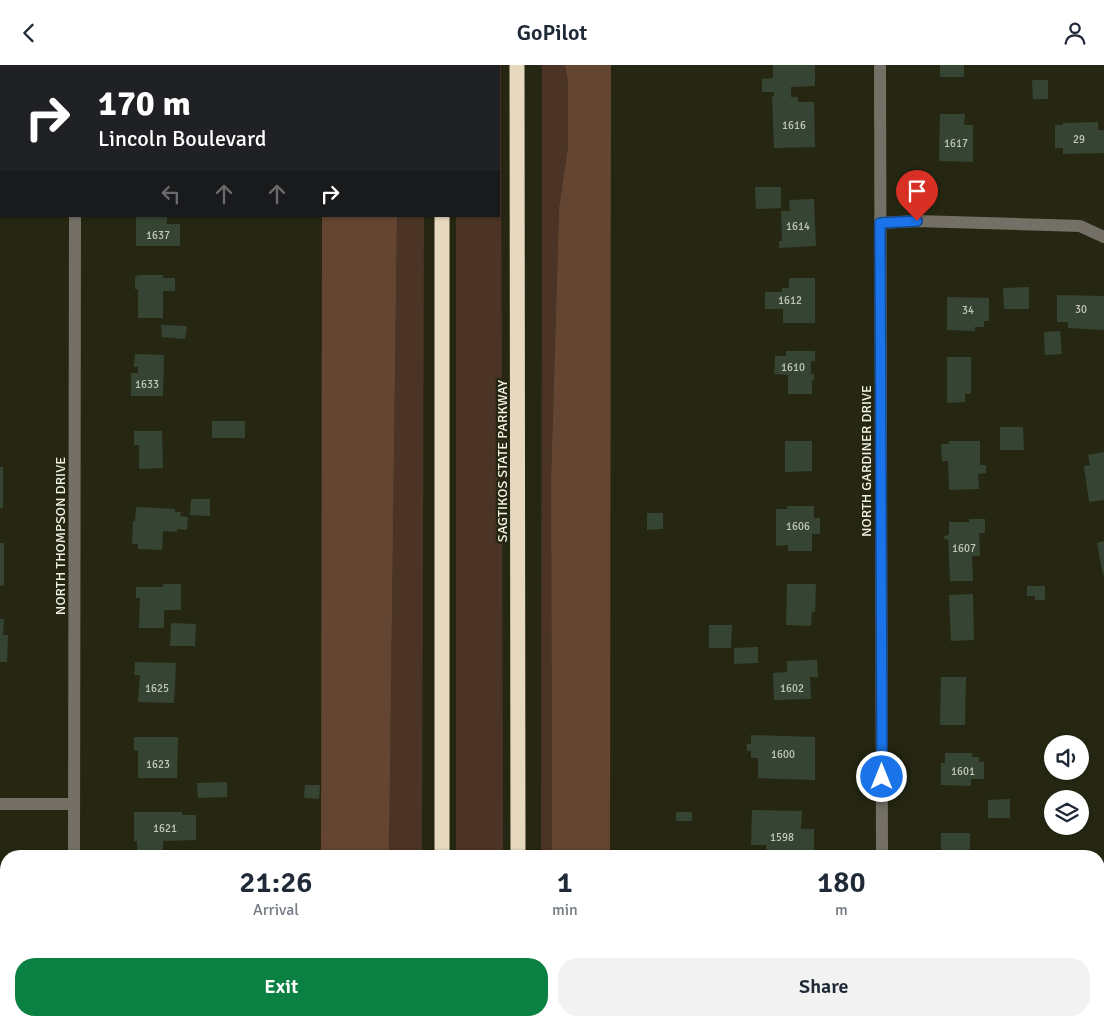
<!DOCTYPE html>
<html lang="en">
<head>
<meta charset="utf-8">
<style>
  body { margin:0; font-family:Signika,sans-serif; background:#f2f2f3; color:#1f2937; height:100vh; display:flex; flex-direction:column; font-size:19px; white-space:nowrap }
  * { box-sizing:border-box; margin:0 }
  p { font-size:16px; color:#747a83 }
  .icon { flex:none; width:28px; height:28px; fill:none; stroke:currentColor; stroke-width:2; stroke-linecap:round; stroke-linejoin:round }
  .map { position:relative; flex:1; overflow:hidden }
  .drawer { position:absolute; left:0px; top:785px; width:1105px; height:176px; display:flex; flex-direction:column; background:#fff; border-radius:20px 20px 0 0; box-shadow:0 1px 4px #0004 }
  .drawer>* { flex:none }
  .hud { position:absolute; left:0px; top:0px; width:500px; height:152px; box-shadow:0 1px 4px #0004; background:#202124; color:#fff; overflow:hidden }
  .controls { position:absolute; left:1044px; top:670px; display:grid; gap:10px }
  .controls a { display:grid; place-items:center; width:45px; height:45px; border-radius:50%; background:#fff; box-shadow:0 1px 4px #0004; font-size:25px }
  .pin { position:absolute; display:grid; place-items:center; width:42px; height:42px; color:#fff; margin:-51px -21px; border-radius:50% 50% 50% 0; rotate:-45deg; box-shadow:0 0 5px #0007 }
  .pin .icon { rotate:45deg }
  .me { position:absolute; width:55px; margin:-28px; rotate:0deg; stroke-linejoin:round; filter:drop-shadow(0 0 4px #0008) }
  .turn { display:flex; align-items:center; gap:18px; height:105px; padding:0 15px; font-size:22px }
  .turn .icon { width:65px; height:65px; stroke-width:2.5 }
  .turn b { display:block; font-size:35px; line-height:42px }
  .lanes { display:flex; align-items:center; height:48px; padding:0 15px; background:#0003; justify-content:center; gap:25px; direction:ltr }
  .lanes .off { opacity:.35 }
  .eta { display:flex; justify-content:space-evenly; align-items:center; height:85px; text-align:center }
  .eta b { font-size:30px; font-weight:600; line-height:35px }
  .cta { display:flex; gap:10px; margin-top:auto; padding:10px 15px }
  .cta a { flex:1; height:58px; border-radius:20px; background:#0b8043; color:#fff; font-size:20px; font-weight:600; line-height:58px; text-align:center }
  .cta a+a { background:#f2f2f3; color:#1f2937 }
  header { display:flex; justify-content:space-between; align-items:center; height:65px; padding:0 15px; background:#fff; font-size:22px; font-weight:600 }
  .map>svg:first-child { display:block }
</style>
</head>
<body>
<header><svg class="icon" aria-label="back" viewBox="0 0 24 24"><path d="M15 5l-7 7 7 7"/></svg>GoPilot<svg class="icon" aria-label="person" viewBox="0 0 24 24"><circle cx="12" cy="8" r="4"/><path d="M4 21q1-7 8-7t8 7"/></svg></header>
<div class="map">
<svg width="1104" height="961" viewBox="0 0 1104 961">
  <rect width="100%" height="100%" fill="#262712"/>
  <!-- green -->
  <g fill="#4b3426">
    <polygon points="456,0 501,0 503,791 456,791 456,151 499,151 499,1"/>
    <polygon points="542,0 565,0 568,18 568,82 559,143 551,416 552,791 541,791"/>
    <polygon points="397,151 424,151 422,791 389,791"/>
    <rect x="456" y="955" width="47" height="6"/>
  </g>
  <!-- forest -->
  <g fill="#644532">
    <polygon points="565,0 611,0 610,791 552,791 551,416 559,143 568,82 568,18"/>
    <polygon points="322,151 397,151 389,791 321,791"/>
    <rect x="321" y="955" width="65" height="6"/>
    <rect x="554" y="955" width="56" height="6"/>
  </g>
  <!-- building -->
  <g fill="#364533">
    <polygon points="773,0 815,0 815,21 791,22 791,32 798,32 798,37 814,37 815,82 774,83 772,31 774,31 774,27 762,27 762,14 773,13"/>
    <rect x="940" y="0" width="24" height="12"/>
    <polygon points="1032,15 1048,15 1048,34 1033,34"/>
    <polygon points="940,49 965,49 964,60 973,60 973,97 939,96"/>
    <polygon points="1098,57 1098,65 1104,65 1104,88 1063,89 1063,83 1055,83 1055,60 1063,60 1063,58"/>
    <polygon points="755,122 781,122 781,143 756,144"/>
    <polygon points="814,134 816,181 779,183 779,176 782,176 781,146 790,146 789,135"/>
    <polygon points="136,151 167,151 167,159 180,159 180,181 136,181"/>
    <polygon points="138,210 163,210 163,213 175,213 175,226 163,226 163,253 138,253 138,224 135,224 135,212"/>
    <polygon points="789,213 815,213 815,258 783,258 783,244 765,244 765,227 782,227 782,223 789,223"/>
    <polygon points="1029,222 1029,244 1004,244 1003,223"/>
    <polygon points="1057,230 1104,231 1104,265 1068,263 1068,257 1057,257"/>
    <polygon points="947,232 989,233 989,256 984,256 984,262 975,262 975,266 947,265"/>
    <polygon points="161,260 187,261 185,274 162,272"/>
    <polygon points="1060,266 1062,289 1045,290 1044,267"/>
    <polygon points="786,286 815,286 815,296 811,296 811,309 814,309 814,315 812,315 812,329 788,329 788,310 774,309 775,291 786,291"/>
    <polygon points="135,289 164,290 163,331 131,331 131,308 138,308 138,302 134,302"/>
    <polygon points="947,292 971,292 971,329 965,329 965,337 947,338"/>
    <rect x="212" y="356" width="33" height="17"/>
    <polygon points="1000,362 1023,362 1024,385 1000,385"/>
    <polygon points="134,366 162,366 163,403 139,404 139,380 134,380"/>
    <polygon points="785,376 812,376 812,406 785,407"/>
    <polygon points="949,376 980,376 980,400 986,400 986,408 978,409 979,424 949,425 948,396 942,396 941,379 949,379"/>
    <polygon points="1104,387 1104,435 1089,437 1084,401 1090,400 1088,390"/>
    <rect x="0" y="402" width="3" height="41"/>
    <polygon points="191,434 210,434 210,451 190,450"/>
    <polygon points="787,441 814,441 814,453 820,453 820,469 812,469 812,486 788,486 788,480 776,481 776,444 787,444"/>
    <polygon points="136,442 175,444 175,447 181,447 180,451 188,452 187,465 177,464 177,467 163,466 162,485 138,484 138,479 132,479 133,456 135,456"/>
    <polygon points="647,448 663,448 663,464 647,465"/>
    <polygon points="969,454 985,454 985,468 979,468 980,491 972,491 973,516 950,516 948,474 945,475 944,471 949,470 949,457 969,457"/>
    <polygon points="1104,476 1104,510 1103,510 1097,478"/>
    <polygon points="0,478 4,478 4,520 0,521"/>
    <polygon points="163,519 181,519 181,545 164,545 164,563 139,563 140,533 136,533 136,522 163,522"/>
    <polygon points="787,519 816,519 815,547 812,547 811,561 786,560"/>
    <polygon points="1027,521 1045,521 1045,535 1035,535 1035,531 1027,531"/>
    <polygon points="973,529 974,575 951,576 949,530"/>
    <polygon points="0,554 4,554 3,570 8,570 7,597 0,597"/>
    <polygon points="171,558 196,559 195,581 170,581"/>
    <polygon points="709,560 732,560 731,583 709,583"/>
    <polygon points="758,582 758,598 734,599 734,583"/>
    <polygon points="817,595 818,612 810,612 811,634 774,635 773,608 787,607 787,596"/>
    <polygon points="135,597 176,598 174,638 138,637 140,610 134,610"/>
    <polygon points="941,612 966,612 965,660 940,660"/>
    <polygon points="751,670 815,672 815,715 758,713 758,693 751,693 751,686 747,686 747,679 751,679"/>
    <polygon points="134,672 178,672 177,713 138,713 138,686 134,685"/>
    <polygon points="945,688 972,688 972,692 979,692 979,697 984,697 984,714 971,714 971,721 941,720 941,698 945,698"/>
    <polygon points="227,717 227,732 198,733 197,718"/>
    <polygon points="305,720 320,720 319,734 304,733"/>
    <polygon points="1010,734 1010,753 988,753 988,735"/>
    <polygon points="752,745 802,746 801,764 814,764 814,791 766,791 766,780 751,780"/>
    <polygon points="134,747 182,747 182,750 196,750 196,775 163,776 163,791 137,791 137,776 134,776"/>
    <rect x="676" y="747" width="16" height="9"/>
    <rect x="941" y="768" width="29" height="23"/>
    <rect x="0" y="809" width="6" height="43"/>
    <rect x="939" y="955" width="48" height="6"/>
  </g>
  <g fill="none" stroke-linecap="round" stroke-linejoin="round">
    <!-- minor -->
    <g stroke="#757066" stroke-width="12">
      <polyline points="74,0 74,1"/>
      <polyline points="880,0 882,791"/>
      <polyline points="880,158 917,156 1080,161 1104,172"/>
      <polyline points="0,739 74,739"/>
      <polyline points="74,791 75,151"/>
      <polyline points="75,955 75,961"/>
      <polyline points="881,961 881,955"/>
    </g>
    <!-- highway -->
    <g stroke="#e7d9c0" stroke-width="15">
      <polyline points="442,0 442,1"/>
      <polyline points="517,0 518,791"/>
      <polyline points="442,151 442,791"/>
      <polyline points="442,955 442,961"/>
      <polyline points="519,955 519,961"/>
    </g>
  </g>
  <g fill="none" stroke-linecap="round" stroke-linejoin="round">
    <!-- route casing -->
    <g stroke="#114b97" stroke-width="12">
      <polyline id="route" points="882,712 880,158 917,156"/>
    </g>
    <!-- route -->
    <use href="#route" stroke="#1a73e8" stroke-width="9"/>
  </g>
  <g text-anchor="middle" stroke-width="5" stroke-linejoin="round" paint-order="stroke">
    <!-- number labels -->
    <g font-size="11" fill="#c3c8b8">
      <text x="794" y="64">1616</text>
      <text x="1079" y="78">29</text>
      <text x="956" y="82">1617</text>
      <text x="798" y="165">1614</text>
      <text x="158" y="174">1637</text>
      <text x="790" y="239">1612</text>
      <text x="1081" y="248">30</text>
      <text x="968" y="249">34</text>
      <text x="793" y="306">1610</text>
      <text x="147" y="323">1633</text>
      <text x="798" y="465">1606</text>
      <text x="964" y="487">1607</text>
      <text x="157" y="627">1625</text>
      <text x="792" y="627">1602</text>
      <text x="783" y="693">1600</text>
      <text x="158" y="703">1623</text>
      <text x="963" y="710">1601</text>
      <text x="165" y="767">1621</text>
      <text x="782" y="776">1598</text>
    </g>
    <!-- street labels -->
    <g font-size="14" fill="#f2f3e5" stroke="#262712">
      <text transform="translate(502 396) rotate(-90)" y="5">SAGTIKOS STATE PARKWAY</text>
      <text transform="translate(866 396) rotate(-90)" y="5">NORTH GARDINER DRIVE</text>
      <text transform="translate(60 471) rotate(-90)" y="5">NORTH THOMPSON DRIVE</text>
    </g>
  </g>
</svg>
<div class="controls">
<a><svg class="icon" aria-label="sound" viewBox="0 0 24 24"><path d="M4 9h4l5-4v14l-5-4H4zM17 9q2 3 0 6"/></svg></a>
<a><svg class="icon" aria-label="layers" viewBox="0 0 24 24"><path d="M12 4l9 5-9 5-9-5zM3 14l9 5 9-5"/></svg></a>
</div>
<div class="pin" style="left:917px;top:156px;background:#d93025"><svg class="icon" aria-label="arrive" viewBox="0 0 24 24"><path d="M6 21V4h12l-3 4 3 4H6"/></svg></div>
<svg class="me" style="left:882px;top:712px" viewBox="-20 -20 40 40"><circle r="17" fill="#1a73e8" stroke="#fff" stroke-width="3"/><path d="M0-11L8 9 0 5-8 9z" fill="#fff"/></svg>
<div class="hud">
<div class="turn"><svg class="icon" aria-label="right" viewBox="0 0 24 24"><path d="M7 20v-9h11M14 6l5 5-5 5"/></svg><div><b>170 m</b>Lincoln Boulevard</div></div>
<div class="lanes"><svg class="icon off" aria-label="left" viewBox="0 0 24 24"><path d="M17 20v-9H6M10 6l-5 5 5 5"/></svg><svg class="icon off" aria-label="ahead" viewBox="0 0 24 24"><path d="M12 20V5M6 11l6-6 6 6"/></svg><svg class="icon off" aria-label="ahead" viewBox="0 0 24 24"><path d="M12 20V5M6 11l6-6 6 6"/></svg><svg class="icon" aria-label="right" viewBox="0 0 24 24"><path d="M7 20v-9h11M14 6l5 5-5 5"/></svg></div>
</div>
<section class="drawer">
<div class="eta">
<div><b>21:26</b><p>Arrival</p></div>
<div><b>1</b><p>min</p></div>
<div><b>180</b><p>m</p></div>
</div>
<div class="cta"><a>Exit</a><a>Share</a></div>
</section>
</div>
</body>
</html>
